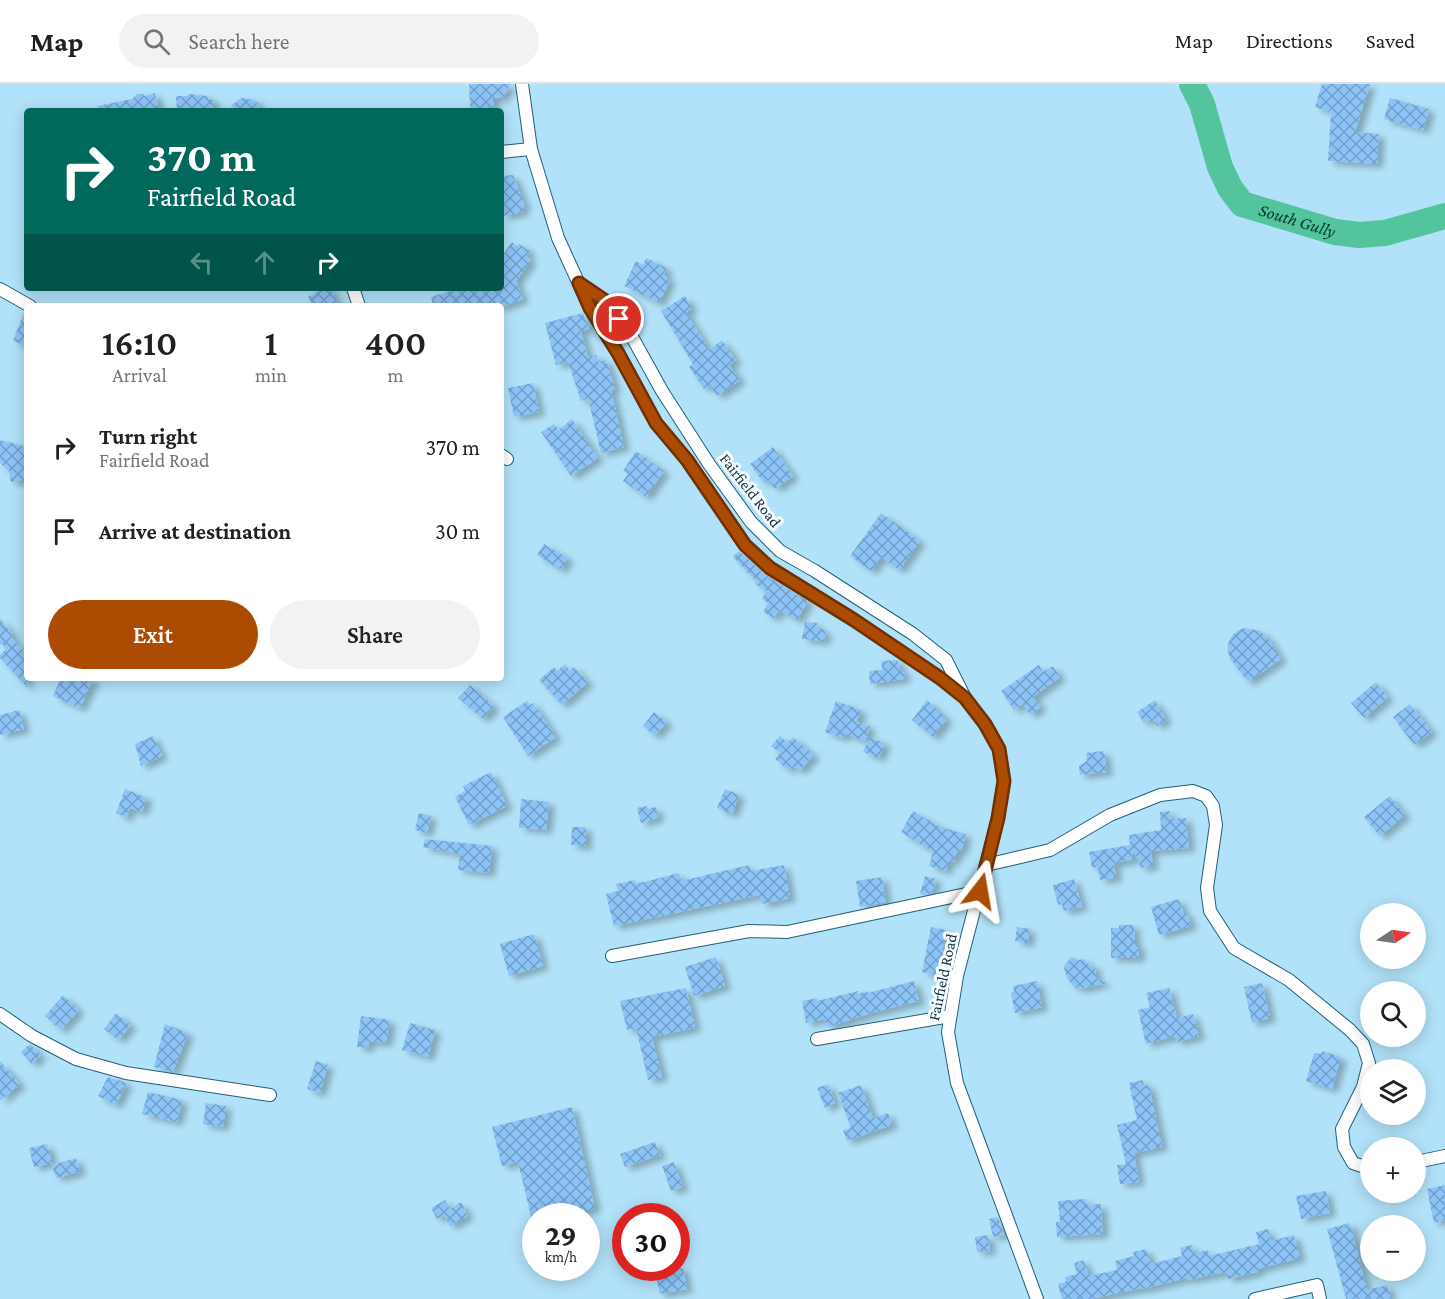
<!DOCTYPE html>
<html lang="en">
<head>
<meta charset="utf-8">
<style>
  body { margin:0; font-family:"Crimson Pro",serif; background:#f2f2f2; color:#202124; height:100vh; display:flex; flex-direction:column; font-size:22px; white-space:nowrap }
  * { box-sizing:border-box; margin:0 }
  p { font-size:20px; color:#757577 }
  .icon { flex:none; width:33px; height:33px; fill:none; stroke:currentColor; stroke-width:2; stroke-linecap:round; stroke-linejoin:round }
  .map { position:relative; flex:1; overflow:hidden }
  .panel { position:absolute; left:24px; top:219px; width:480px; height:378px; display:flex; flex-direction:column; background:#fff; border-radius:6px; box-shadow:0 3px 15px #0003 }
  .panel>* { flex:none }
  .guide { position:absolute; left:24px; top:24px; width:480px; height:183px; border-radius:6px; box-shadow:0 3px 15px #0003; background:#00695c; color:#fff; overflow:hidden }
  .needle { width:39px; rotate:77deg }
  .controls { position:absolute; left:1360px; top:819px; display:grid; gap:12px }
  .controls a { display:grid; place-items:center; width:66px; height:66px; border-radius:50%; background:#fff; box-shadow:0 3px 15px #0003; font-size:30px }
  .speed { position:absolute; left:522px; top:1119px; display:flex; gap:12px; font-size:30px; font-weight:700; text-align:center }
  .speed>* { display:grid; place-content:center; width:78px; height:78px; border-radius:50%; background:#fff; box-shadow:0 3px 15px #0003; line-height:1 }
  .speed small { font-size:15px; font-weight:400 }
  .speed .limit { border:9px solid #d22; background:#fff; color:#111 }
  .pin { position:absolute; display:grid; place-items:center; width:51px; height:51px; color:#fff; margin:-26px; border:3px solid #fff; border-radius:50%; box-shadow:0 2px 6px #0007 }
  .me { position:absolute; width:66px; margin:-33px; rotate:14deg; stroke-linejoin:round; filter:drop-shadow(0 0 4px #0008) }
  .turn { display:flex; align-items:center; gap:21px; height:126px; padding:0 24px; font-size:27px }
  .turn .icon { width:78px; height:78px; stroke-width:2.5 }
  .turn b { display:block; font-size:42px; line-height:51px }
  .lanes { display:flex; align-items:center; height:57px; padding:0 24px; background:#0003; justify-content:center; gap:30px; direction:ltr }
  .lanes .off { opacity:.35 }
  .eta { display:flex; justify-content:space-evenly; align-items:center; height:102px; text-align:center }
  .eta b { font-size:36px; font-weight:600; line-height:42px }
  .button { display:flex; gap:12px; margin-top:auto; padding:12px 24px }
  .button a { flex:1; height:69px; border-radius:36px; background:#ac4c03; color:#fff; font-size:24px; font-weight:600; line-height:69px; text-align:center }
  .button a+a { background:#f2f2f2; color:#202124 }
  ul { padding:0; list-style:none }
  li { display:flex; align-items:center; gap:18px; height:84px; padding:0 24px }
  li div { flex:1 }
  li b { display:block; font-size:22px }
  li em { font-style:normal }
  header { display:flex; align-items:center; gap:36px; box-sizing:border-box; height:84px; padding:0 30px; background:#fff; border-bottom:2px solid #e0e0e0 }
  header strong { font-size:28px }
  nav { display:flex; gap:33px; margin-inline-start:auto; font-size:21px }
  .search { width:420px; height:54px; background:#f2f2f2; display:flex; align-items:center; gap:15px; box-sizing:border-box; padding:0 21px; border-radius:33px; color:#757577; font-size:22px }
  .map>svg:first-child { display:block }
</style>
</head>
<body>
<header>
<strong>Map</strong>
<div class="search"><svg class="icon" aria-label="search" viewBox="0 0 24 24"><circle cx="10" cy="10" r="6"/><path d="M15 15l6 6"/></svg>Search here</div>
<nav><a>Map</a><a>Directions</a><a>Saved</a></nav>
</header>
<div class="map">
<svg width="1445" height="1215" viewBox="0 0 1445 1215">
  <defs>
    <pattern id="building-cross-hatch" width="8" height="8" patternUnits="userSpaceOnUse" patternTransform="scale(1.5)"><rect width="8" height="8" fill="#8dc4f8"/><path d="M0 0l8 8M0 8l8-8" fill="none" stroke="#72a0ca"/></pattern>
    <filter id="shadow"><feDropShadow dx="6" dy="4" stdDeviation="3" flood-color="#0004"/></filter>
  </defs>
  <rect width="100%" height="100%" fill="#b2e2f9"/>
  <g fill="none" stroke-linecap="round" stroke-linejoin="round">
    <!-- river -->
    <path stroke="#54c49e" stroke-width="26" id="s1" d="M1192,0L1202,20L1220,83L1230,104L1242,120L1335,148L1359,151L1385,149L1445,132"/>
  </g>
  <!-- building -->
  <g fill="url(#building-cross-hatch)" filter="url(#shadow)">
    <polygon points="469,0 511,0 503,13 492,15 495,22 482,24 482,27 473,27 470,22"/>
    <polygon points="1322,0 1370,0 1355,48 1379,50 1377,80 1328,77 1331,28 1315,23"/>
    <polygon points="155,9 159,27 99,27 98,22 132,15 137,10 143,10 144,12"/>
    <polygon points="189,10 207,12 209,15 214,16 213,27 177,27 176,12 187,12"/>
    <polygon points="241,14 255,16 262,27 239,27 231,22"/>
    <polygon points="1390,14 1429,25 1423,46 1384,35"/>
    <polygon points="513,91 525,123 522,124 523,128 503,132 501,92"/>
    <polygon points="512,158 517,162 519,160 530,167 526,172 531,176 516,197 523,215 505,222 433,222 431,213 459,204 501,204 501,173"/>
    <polygon points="646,174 667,184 664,191 670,196 659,219 624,202 636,177 643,181"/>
    <polygon points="324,204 330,204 337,218 329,222 313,222 308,213"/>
    <polygon points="685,212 692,224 686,228 709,266 722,256 736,276 729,281 740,296 717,312 710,301 704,305 689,283 693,280 661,227"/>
    <polygon points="24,228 27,230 27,262 13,257"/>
    <polygon points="583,229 589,245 581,247 588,273 596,271 598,278 606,275 615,305 611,306 624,363 601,369 588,314 581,317 568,278 556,281 545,239"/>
    <polygon points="533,299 539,328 514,333 508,304"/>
    <polygon points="572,335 598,374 571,392 541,348 554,340 559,346"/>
    <polygon points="0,356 27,363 27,395 11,398 9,387 0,379"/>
    <polygon points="773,363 793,392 775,405 769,396 764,399 750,380"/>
    <polygon points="636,367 664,387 646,413 623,397 628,390 623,387"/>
    <polygon points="881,429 920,457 899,486 881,473 871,487 850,472"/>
    <polygon points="544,460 568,474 561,486 537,471"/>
    <polygon points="739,467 765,491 808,517 797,536 779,526 774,534 763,528 768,519 762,515 766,507 755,500 757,498 733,473"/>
    <polygon points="0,534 13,551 11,553 27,570 27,603 0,574 0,571 6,565 2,560 0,561"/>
    <polygon points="805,538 817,539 816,544 826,546 824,557 802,555"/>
    <polygon points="1244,544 1260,547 1269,555 1281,575 1248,598 1231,576 1228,568 1228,560 1231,553 1237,547"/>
    <polygon points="898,576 899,584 905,590 904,595 870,600 869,587 882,586 881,577"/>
    <polygon points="565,580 570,587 574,583 588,598 562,621 539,596 554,583 557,587"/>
    <polygon points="1039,581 1043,588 1053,582 1060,593 1033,613 1041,623 1030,631 1023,620 1014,626 1001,607"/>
    <polygon points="61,594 94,594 80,624 53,612"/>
    <polygon points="1376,598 1388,613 1364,634 1351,619"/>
    <polygon points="470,601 494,622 483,635 458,614"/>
    <polygon points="927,616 947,635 933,653 912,636"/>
    <polygon points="1155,616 1166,636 1157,642 1152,634 1144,639 1137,628"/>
    <polygon points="527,617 530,621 533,619 556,653 528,672 503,633"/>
    <polygon points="836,617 861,626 857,638 870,642 865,657 845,650 843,654 825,648"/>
    <polygon points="1410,620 1432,648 1414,661 1393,633"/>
    <polygon points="19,626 24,645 0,651 0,631"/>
    <polygon points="654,628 667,638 655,652 643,642"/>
    <polygon points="153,652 162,672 141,682 135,660"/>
    <polygon points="780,652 788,659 793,653 814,671 800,687 792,681 788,686 775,675 780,669 771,662"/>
    <polygon points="869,653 885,659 879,674 863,668"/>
    <polygon points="1104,667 1107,688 1080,691 1079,682 1087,677 1086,669"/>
    <polygon points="491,688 507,722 469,741 455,713 465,707 463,702"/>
    <polygon points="125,705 147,714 142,728 130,724 127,734 116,729"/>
    <polygon points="725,705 739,711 732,730 717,724"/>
    <polygon points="1390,712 1405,731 1380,752 1364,733"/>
    <polygon points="521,715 549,718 546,746 519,744"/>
    <polygon points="647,722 648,725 656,723 658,734 641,739 637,724"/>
    <polygon points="913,727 940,743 966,750 961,768 957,767 954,778 949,776 946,787 929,782 933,768 901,748"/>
    <polygon points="1170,727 1171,735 1186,734 1189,764 1151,767 1153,782 1140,784 1139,775 1137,775 1133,767 1133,776 1114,779 1116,794 1100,796 1098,783 1092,784 1089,768 1130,761 1129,751 1161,746 1160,728"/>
    <polygon points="419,729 431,732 427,749 415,746"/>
    <polygon points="572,743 586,743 586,762 571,761"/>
    <polygon points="425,755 492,762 489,789 458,786 460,770 423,763"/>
    <polygon points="749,781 751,787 784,781 790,814 762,820 760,811 614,842 606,810 618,807 616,800 635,796 636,800 679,789 681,797"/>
    <polygon points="925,792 936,795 932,809 923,811 920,810"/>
    <polygon points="882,793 886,818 860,823 856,797"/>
    <polygon points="1074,795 1082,823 1064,827 1062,820 1058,821 1053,801"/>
    <polygon points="1179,815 1184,830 1187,829 1191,842 1159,851 1151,823"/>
    <polygon points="1119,841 1134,841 1135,861 1139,861 1139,874 1111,874 1111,844 1119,844"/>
    <polygon points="931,843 946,846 938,891 922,888"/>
    <polygon points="1017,843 1030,845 1028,859 1015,857"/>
    <polygon points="534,850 543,882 509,892 500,860"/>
    <polygon points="716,873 725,902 694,912 685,883"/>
    <polygon points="1072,873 1079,876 1085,875 1089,882 1095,881 1096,894 1107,899 1081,905 1079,903 1075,904 1067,894 1064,884 1065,880"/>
    <polygon points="914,897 919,917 875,928 828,943 825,935 806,939 802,917 817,914 817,917 858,907 858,910 867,907 868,909"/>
    <polygon points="1037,897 1042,923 1015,929 1011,909 1014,908 1013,902"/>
    <polygon points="1262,899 1270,934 1252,939 1244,903"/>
    <polygon points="686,904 695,944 652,953 662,993 648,996 636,944 627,946 620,917"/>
    <polygon points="1169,904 1177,934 1193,930 1199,952 1177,958 1175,952 1146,960 1138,926 1150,923 1146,909"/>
    <polygon points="63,911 79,926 61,946 45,932"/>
    <polygon points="116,929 131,941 119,956 104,945"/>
    <polygon points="361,932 390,936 386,959 369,957 368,964 357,963"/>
    <polygon points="410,939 435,946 428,973 402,966"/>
    <polygon points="165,940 188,949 173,988 154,983"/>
    <polygon points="30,960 41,971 32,980 21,968"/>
    <polygon points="1322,967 1341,973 1332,1005 1306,997 1314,969 1321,970"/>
    <polygon points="0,977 20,1000 0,1017"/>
    <polygon points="316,977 328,981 320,1009 307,1005"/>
    <polygon points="108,993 127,999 116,1021 98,1012"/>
    <polygon points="1143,996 1144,1002 1149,1001 1162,1063 1134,1069 1139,1098 1120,1100 1117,1081 1126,1080 1117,1041 1137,1036 1129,999"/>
    <polygon points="828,1000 835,1019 825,1024 817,1004"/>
    <polygon points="861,1001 873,1034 888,1029 892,1041 847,1057 843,1046 851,1044 838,1009"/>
    <polygon points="148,1008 182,1016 177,1038 142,1030"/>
    <polygon points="206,1019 226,1022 223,1043 203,1040"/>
    <polygon points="572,1023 595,1124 563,1132 531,1132 518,1078 502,1082 492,1043"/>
    <polygon points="655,1058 660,1071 625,1083 620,1070"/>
    <polygon points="47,1060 52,1079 34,1083 29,1064"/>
    <polygon points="76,1074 80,1088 56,1094 52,1081"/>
    <polygon points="674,1078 683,1103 671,1107 662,1082"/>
    <polygon points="1445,1101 1445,1136 1434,1139 1427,1105"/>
    <polygon points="1326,1107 1330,1129 1301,1135 1296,1112"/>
    <polygon points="1086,1115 1087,1121 1101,1120 1103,1150 1057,1153 1056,1138 1060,1138 1058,1117"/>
    <polygon points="445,1116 450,1125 461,1118 468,1132 450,1142 444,1131 437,1135 431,1124"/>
    <polygon points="998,1133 1004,1151 993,1153 989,1135"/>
    <polygon points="1350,1139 1367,1206 1387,1201 1391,1215 1346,1215 1327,1145"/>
    <polygon points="1268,1145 1271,1157 1294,1151 1300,1174 1258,1185 1258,1188 1228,1195 1226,1188 1187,1196 1187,1194 1143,1205 1142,1204 1091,1215 1062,1215 1058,1200 1066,1198 1065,1193 1077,1190 1074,1179 1084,1176 1088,1190 1092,1189 1093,1191 1117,1186 1115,1177 1134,1172 1133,1168 1146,1165 1151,1180 1182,1172 1180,1164 1192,1161 1194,1169 1208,1166 1209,1172 1259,1160 1256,1148"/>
    <polygon points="988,1151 990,1167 977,1168 975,1153"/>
    <polygon points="660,1184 683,1184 687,1205 660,1210 656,1192 662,1191"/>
  </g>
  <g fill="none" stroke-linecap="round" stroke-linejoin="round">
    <!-- minor casing -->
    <g stroke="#215f78" stroke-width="14">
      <g id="minor">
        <polyline points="522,0 531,65 558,154 590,224 618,269 656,339 687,376 745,461 770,484 854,536 940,594 962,611"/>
        <polyline points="501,68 531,65"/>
        <polyline points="579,199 607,218 631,251 662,307 709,380 751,438 780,467 815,487 913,550 946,576 965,614 985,640 999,665 1004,697 998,734 957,892 948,948 957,999 1037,1215"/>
        <polyline points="353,204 359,222"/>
        <polyline points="0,205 30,222"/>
        <polyline points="501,371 507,375"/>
        <polyline points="986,781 1050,766 1110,731 1160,711 1193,707 1206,712 1213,722 1216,741 1207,804 1210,827 1234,864 1289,896 1350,946 1363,960 1369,979 1363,1003 1342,1045 1344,1063 1353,1079 1371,1085"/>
        <polyline points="612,872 749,847 787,848 980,807"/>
        <polyline points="0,930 32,952 76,975 126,989 270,1011"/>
        <polyline points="817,955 950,932"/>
        <polyline points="1416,1078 1445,1072"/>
        <polyline points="1255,1215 1317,1201 1320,1215"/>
      </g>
    </g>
    <!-- minor -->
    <use href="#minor" stroke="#fff" stroke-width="12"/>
  </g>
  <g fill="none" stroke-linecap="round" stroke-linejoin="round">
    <!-- route casing -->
    <g stroke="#703102" stroke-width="15">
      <polyline id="route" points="619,235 607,218 579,199 590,224 618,269 656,339 687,376 745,461 770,484 854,536 940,594 965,614 985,640 999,665 1004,697 998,734 980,807"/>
    </g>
    <!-- route -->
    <use href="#route" stroke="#ac4c03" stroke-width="10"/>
  </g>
  <g text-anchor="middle" stroke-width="6" stroke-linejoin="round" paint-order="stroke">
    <!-- street labels -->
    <g font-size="16" fill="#17303b" stroke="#f6fcff">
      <text transform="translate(751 406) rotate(52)" y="6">Fairfield Road</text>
      <text transform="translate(942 893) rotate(-78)" y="6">Fairfield Road</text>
    </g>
    <!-- water labels -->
    <g font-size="18" font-style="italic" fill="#063a2b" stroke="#f6fcff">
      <text dy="6" stroke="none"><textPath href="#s1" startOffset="189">South Gully</textPath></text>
    </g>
  </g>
</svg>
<div class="controls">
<a><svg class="needle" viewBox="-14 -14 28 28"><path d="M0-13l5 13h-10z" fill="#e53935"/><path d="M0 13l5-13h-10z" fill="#757577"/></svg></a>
<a><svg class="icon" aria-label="search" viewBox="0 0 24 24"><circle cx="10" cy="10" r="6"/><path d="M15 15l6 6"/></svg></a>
<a><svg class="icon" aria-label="layers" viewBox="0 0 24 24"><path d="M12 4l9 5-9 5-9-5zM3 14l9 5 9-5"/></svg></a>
<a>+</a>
<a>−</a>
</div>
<div class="speed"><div>29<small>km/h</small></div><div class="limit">30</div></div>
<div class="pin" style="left:619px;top:235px;background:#d93025"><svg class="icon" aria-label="arrive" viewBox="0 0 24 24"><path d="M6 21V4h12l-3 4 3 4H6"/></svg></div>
<svg class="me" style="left:980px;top:807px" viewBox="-20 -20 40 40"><path d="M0-17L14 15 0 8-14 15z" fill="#ac4c03" stroke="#fff" stroke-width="4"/></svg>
<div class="guide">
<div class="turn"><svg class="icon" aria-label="right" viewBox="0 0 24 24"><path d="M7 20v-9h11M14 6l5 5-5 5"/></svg><div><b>370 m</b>Fairfield Road</div></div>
<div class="lanes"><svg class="icon off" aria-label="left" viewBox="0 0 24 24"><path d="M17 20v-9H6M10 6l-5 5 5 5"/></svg><svg class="icon off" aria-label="ahead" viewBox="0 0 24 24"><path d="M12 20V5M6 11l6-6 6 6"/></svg><svg class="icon" aria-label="right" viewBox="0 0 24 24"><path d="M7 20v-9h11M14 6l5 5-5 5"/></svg></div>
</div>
<section class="panel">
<div class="eta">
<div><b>16:10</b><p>Arrival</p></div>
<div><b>1</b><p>min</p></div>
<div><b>400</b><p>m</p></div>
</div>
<ul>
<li><svg class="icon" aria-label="right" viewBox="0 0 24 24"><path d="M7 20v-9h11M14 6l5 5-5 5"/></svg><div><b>Turn right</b><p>Fairfield Road</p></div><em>370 m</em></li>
<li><svg class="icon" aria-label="arrive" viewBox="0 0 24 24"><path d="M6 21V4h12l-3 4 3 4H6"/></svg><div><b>Arrive at destination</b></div><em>30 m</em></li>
</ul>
<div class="button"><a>Exit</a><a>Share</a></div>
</section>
</div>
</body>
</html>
